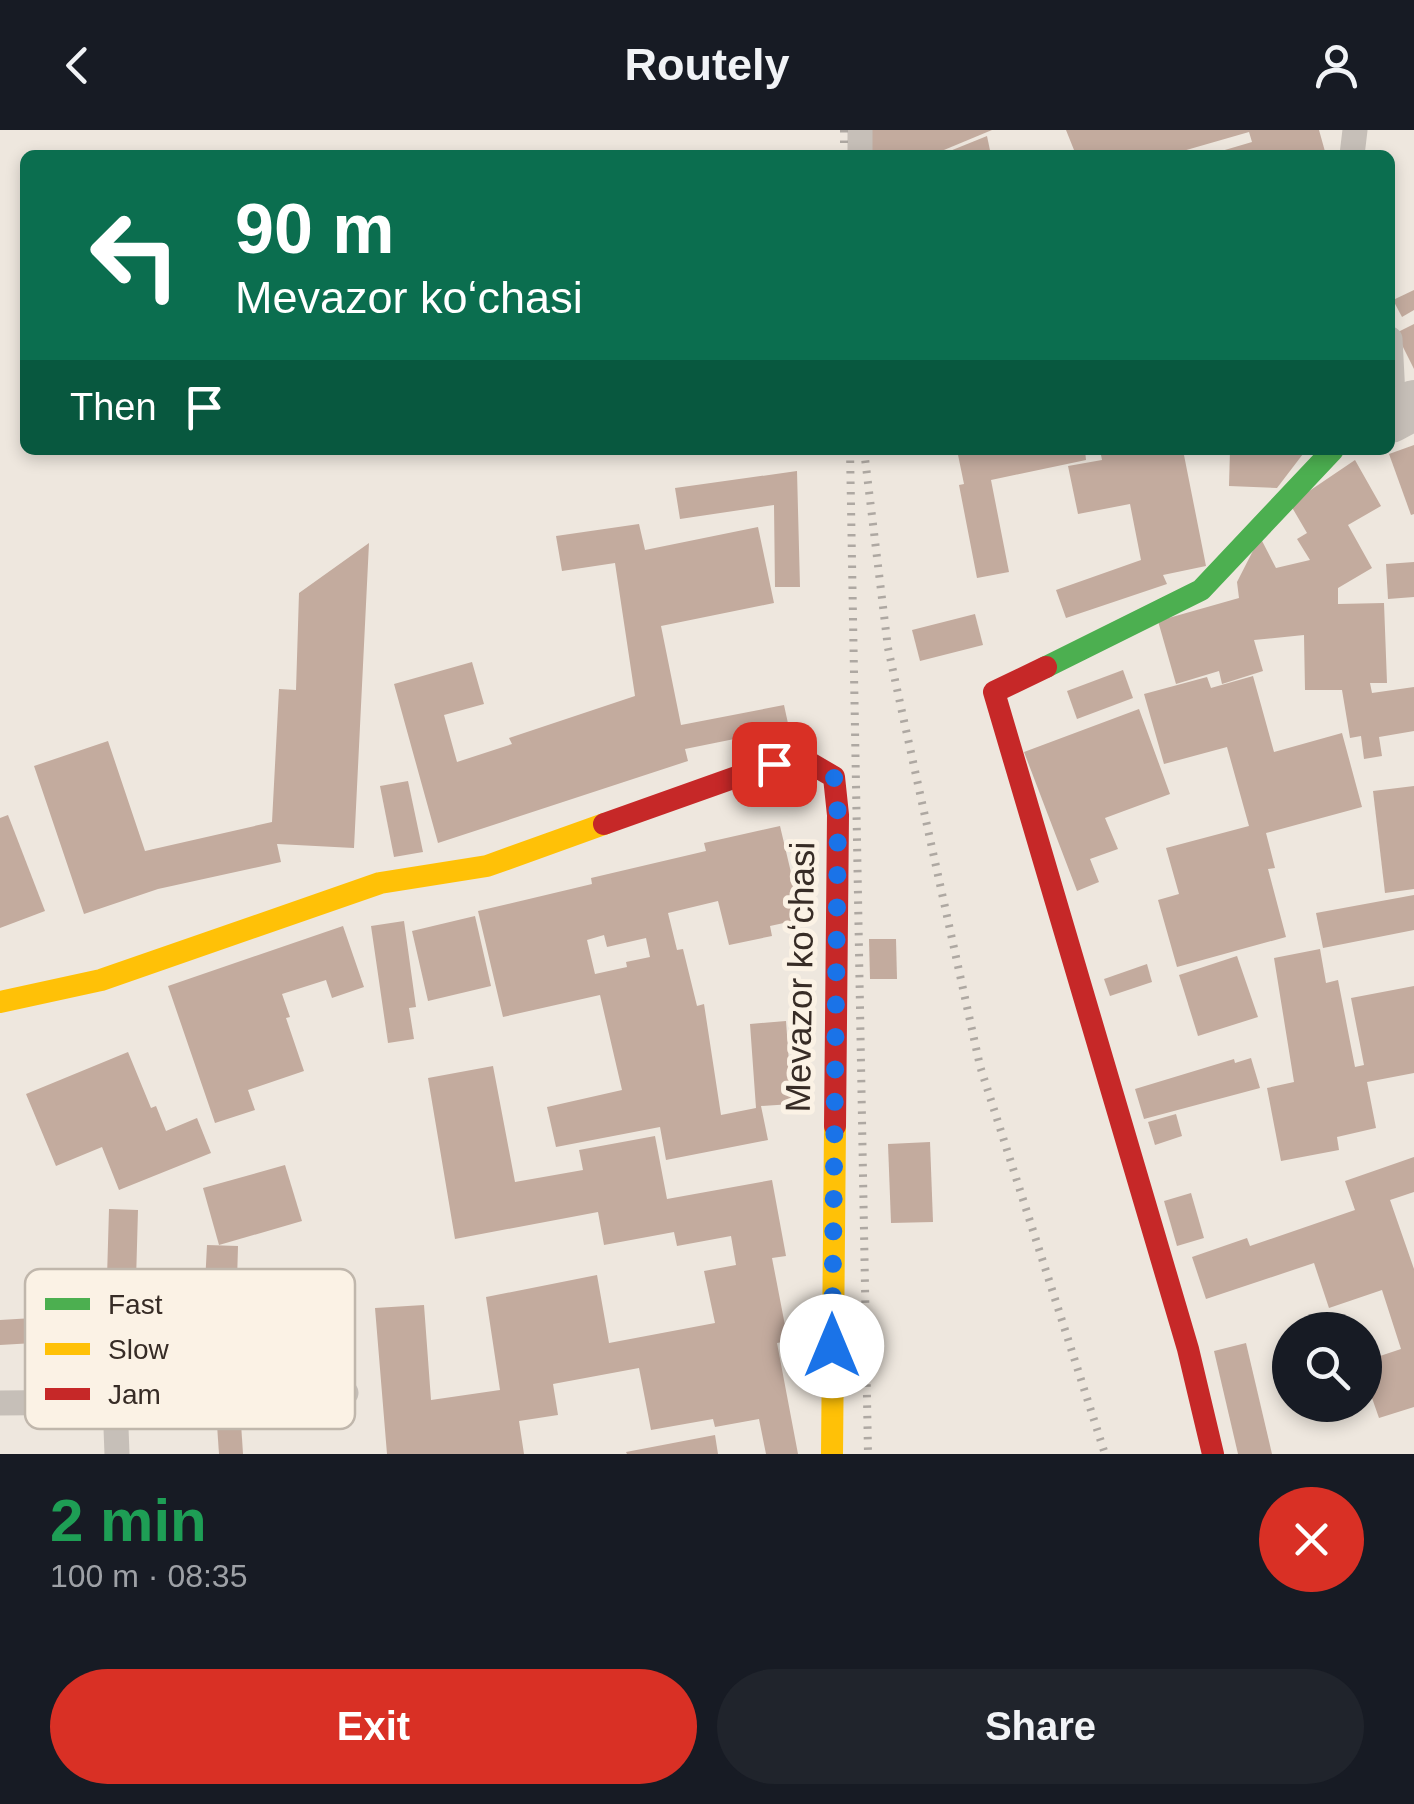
<!DOCTYPE html>
<html lang="en">
<head>
<meta charset="utf-8">
<style>
  body { margin:0; font-family:Arial,sans-serif; background:#20242c; color:#f1f3f6; height:100vh; display:flex; flex-direction:column; font-size:38px; white-space:nowrap }
  * { box-sizing:border-box; margin:0 }
  p { font-size:32px; color:#9ea1a6 }
  .icon { flex:none; width:55px; height:55px; fill:none; stroke:currentColor; stroke-width:2; stroke-linecap:round; stroke-linejoin:round }
  .map { position:relative; height:1324px; overflow:hidden }
  .drawer { display:flex; flex-direction:column; background:#171b24; flex:1 }
  .drawer>* { flex:none }
  .guide { position:absolute; left:20px; top:20px; width:1375px; height:305px; border-radius:15px; box-shadow:0 5px 15px #0003; background:#0b6e4f; color:#fff; overflow:hidden }
  .buttons { position:absolute; left:1272px; top:1182px; display:grid; gap:20px }
  .buttons a { display:grid; place-items:center; width:110px; height:110px; border-radius:50%; background:#171b24; box-shadow:0 5px 15px #0003; font-size:50px }
  .pin { position:absolute; display:grid; place-items:center; width:85px; height:85px; color:#fff; margin:-42px; border-radius:20px; box-shadow:0 5px 15px #0006 }
  .me { position:absolute; width:110px; margin:-55px; rotate:0deg; stroke-linejoin:round; filter:drop-shadow(0 0 8px #0008) }
  .turn { display:flex; align-items:center; gap:35px; height:210px; padding:0 50px; font-size:45px }
  .turn .icon { width:130px; height:130px; stroke-width:2.5 }
  .turn b { display:block; font-size:70px; line-height:85px }
  .then { display:flex; align-items:center; height:95px; padding:0 50px; background:#0003; gap:20px; font-size:38px }
  .round { display:grid; place-items:center; flex:none; width:105px; height:105px; border-radius:52px; background:#20242c }
  .overview { display:flex; align-items:center; justify-content:space-between; height:170px; padding:0 50px }
  h1 { font-size:60px; font-weight:600; line-height:75px; color:#1e9e55 }
  .cta { display:flex; gap:20px; margin-top:auto; padding:20px 50px }
  .cta a { flex:1; height:115px; border-radius:60px; background:#d93025; color:#fff; font-size:40px; font-weight:600; line-height:115px; text-align:center }
  .cta a+a { background:#20242c; color:#f1f3f6 }
  header { display:flex; justify-content:space-between; align-items:center; height:130px; padding:0 50px; background:#171b24; font-size:45px; font-weight:600 }
  .map>svg:first-child { display:block }
</style>
</head>
<body>
<header><svg class="icon" aria-label="back" viewBox="0 0 24 24"><path d="M15 5l-7 7 7 7"/></svg>Routely<svg class="icon" aria-label="person" viewBox="0 0 24 24"><circle cx="12" cy="8" r="4"/><path d="M4 21q1-7 8-7t8 7"/></svg></header>
<div class="map">
<svg width="1414" height="1324" viewBox="0 0 1414 1324">
  <rect width="100%" height="100%" fill="#eee7de"/>
  <!-- building -->
  <g fill="#c3ab9e" fill-rule="evenodd">
    <polygon points="866,0 992,0 932,25 867,25"/>
    <polygon points="1066,0 1319,0 1326,25 1219,25 1218,22 1252,12 1249,2 1169,25 1076,25"/>
    <polygon points="987,6 991,25 940,25"/>
    <polygon points="1414,160 1414,180 1402,187 1393,170"/>
    <polygon points="1414,194 1414,239 1396,203"/>
    <polygon points="1414,315 1414,384 1411,385 1389,324"/>
    <polygon points="957,320 1085,320 1086,330 991,350 1009,442 977,448 959,355 964,354"/>
    <polygon points="1100,320 1183,320 1206,436 1163,445 1167,454 1066,488 1056,460 1141,430 1130,374 1078,384 1068,336 1102,330"/>
    <polygon points="1230,320 1306,320 1277,358 1229,356"/>
    <polygon points="1355,330 1381,376 1348,395 1372,438 1338,458 1338,474 1384,473 1387,553 1370,553 1372,563 1414,557 1414,601 1379,607 1382,626 1364,629 1361,606 1350,608 1342,560 1305,560 1304,505 1254,510 1263,541 1222,554 1219,541 1176,554 1158,491 1239,468 1237,452 1260,407 1276,438 1310,430 1297,409 1307,403 1290,374"/>
    <polygon points="797,341 800,457 775,457 774,375 680,389 675,358"/>
    <polygon points="639,394 645,420 758,397 774,473 661,496 681,595 784,575 789,598 685,619 688,631 438,713 394,554 472,532 484,574 444,585 457,632 512,614 509,608 635,566 615,433 562,441 556,406"/>
    <polygon points="369,413 354,718 277,714 281,732 158,759 84,784 34,636 108,611 145,721 272,692 279,559 296,560 299,463"/>
    <polygon points="1414,432 1414,467 1388,469 1386,434"/>
    <polygon points="975,484 983,515 920,531 912,500"/>
    <polygon points="1123,540 1133,568 1077,589 1067,561"/>
    <polygon points="1253,546 1274,622 1342,603 1362,677 1266,703 1275,738 1268,739 1286,807 1177,837 1158,770 1179,764 1166,718 1249,696 1227,617 1164,634 1144,564 1207,547 1211,558"/>
    <polygon points="1139,579 1170,664 1105,688 1118,719 1090,729 1099,752 1077,761 1024,622"/>
    <polygon points="408,651 423,722 394,727 380,656"/>
    <polygon points="1414,656 1414,759 1385,763 1373,661"/>
    <polygon points="8,685 45,781 0,798 0,688"/>
    <path d="M780,696L802,789L770,796L772,806L729,815L718,771L668,783L677,820L683,819L697,876L704,874L721,985L756,978L750,894L786,891L792,974L761,976L768,1010L666,1030L660,997L556,1017L547,977L622,960L600,865L503,887L478,781L592,754L591,748L706,721L704,713ZM604,805L607,817L646,808L650,827L626,832L627,837L595,844L587,810Z"/>
    <polygon points="1414,765 1414,800 1323,818 1316,783"/>
    <polygon points="475,786 491,856 428,871 412,801"/>
    <polygon points="404,791 416,877 409,878 414,909 388,913 371,796"/>
    <polygon points="343,796 364,857 332,868 326,850 282,864 290,887 286,888 304,941 248,960 255,980 215,993 168,856"/>
    <polygon points="869,809 896,809 897,849 870,849"/>
    <polygon points="1320,819 1326,853 1338,850 1355,937 1364,935 1351,868 1414,856 1414,943 1367,952 1376,998 1337,1007 1339,1020 1281,1031 1267,958 1294,952 1274,828"/>
    <polygon points="1237,826 1258,887 1198,906 1179,845"/>
    <polygon points="1147,834 1152,852 1110,866 1104,849"/>
    <polygon points="128,922 151,978 156,976 166,1001 197,988 211,1023 119,1060 102,1017 56,1036 26,964"/>
    <polygon points="1251,928 1260,958 1144,989 1135,959 1234,929 1235,933"/>
    <polygon points="493,936 515,1052 583,1040 579,1020 655,1006 667,1069 772,1050 786,1126 772,1128 788,1211 777,1213 798,1324 766,1324 759,1289 715,1297 713,1289 651,1300 639,1238 553,1254 558,1285 519,1291 524,1324 387,1324 375,1178 424,1175 431,1270 500,1260 486,1167 597,1145 609,1213 715,1193 704,1141 736,1135 731,1106 677,1116 674,1102 604,1115 598,1082 455,1109 428,948"/>
    <polygon points="1176,984 1182,1006 1155,1015 1148,992"/>
    <polygon points="930,1012 933,1092 891,1093 888,1014"/>
    <polygon points="1414,1027 1414,1062 1390,1070 1414,1139 1414,1277 1379,1288 1365,1248 1365,1231 1401,1219 1382,1160 1329,1178 1314,1133 1206,1169 1192,1127 1247,1108 1250,1116 1355,1080 1345,1051"/>
    <polygon points="285,1035 302,1091 219,1115 203,1058"/>
    <polygon points="1191,1063 1204,1108 1177,1116 1164,1071"/>
    <polygon points="109,1079 138,1080 136,1151 205,1154 207,1115 238,1116 236,1188 106,1182"/>
    <polygon points="83,1185 85,1210 0,1215 0,1190"/>
    <polygon points="1246,1213 1272,1324 1238,1324 1214,1221"/>
    <polygon points="241,1293 243,1324 219,1324 217,1295"/>
    <polygon points="715,1305 718,1324 627,1324 626,1322"/>
  </g>
  <g fill="none" stroke-linecap="round" stroke-linejoin="round">
    <!-- lane -->
    <g stroke="#c6bfb8" stroke-width="25">
      <polyline points="860,0 860,25"/>
      <polyline points="1352,25 1355,0"/>
      <polyline points="1390,209 1394,286"/>
      <polyline points="115,1272 117,1324"/>
      <polyline points="0,1273 115,1272 346,1263"/>
    </g>
    <!-- street -->
    <polyline stroke="#c6bfb8" stroke-width="50" points="1390,288 1414,275"/>
    <!-- fast -->
    <polyline stroke="#4caf50" stroke-width="22" points="1046,537 1201,460 1333,320"/>
    <!-- slow -->
    <g stroke="#ffc107" stroke-width="22">
      <polyline points="0,872 101,850 380,753 487,736 604,694"/>
      <polyline points="832,1324 835,996"/>
    </g>
    <!-- jam -->
    <g stroke="#c62828" stroke-width="22">
      <polyline points="1046,537 994,562 1188,1219 1213,1324"/>
      <polyline points="604,694 773,634 810,633 834,647 838,685 835,996"/>
    </g>
    <!-- rail -->
    <g stroke="#aea8a2" stroke-width="8" stroke-dasharray="2.5 8" stroke-linecap="butt">
      <polyline points="844,0 844,25"/>
      <polyline points="850,320 868,1324"/>
      <polyline points="864,320 888,518 980,936 1105,1324"/>
    </g>
  </g>
  <g fill="none" stroke-linecap="round" stroke-linejoin="round">
    <!-- route -->
    <polyline stroke="#1a73e8" stroke-width="18" stroke-dasharray="0 32.4" points="774,634 810,633 834,647 838,685 832,1216"/>
  </g>
  <g text-anchor="middle" stroke-width="10" stroke-linejoin="round" paint-order="stroke">
    <!-- street labels -->
    <g font-size="35" fill="#372c26" stroke="#fbf2e5">
      <text transform="translate(800 847) rotate(-89)" y="12">Mevazor koʻchasi</text>
    </g>
  </g>
  <!-- legend -->
  <rect x="25" y="1139" width="330" height="160" rx="15" fill="#fbf2e5" stroke="#c0b7ac" stroke-width="2.5"/>
  <rect x="45" y="1168" width="45" height="12" fill="#4caf50"/>
  <rect x="45" y="1213" width="45" height="12" fill="#ffc107"/>
  <rect x="45" y="1258" width="45" height="12" fill="#c62828"/>
  <g font-size="28" fill="#372c26">
    <text x="108" y="1184">Fast</text>
    <text x="108" y="1229">Slow</text>
    <text x="108" y="1274">Jam</text>
  </g>
</svg>
<div class="buttons">
<a><svg class="icon" aria-label="search" viewBox="0 0 24 24"><circle cx="10" cy="10" r="6"/><path d="M15 15l6 6"/></svg></a>
</div>
<div class="pin" style="left:774px;top:634px;background:#d93025"><svg class="icon" aria-label="arrive" viewBox="0 0 24 24"><path d="M6 21V4h12l-3 4 3 4H6"/></svg></div>
<svg class="me" style="left:832px;top:1216px" viewBox="-20 -20 40 40"><circle r="19" fill="#fff"/><path d="M0-13L10 11 0 6-10 11z" fill="#1a73e8"/></svg>
<div class="guide">
<div class="turn"><svg class="icon" aria-label="left" viewBox="0 0 24 24"><path d="M17 20v-9H6M10 6l-5 5 5 5"/></svg><div><b>90 m</b>Mevazor koʻchasi</div></div>
<div class="then">Then<svg class="icon" aria-label="arrive" viewBox="0 0 24 24"><path d="M6 21V4h12l-3 4 3 4H6"/></svg></div>
</div>
</div>
<section class="drawer">
<div class="overview"><div><h1>2 min</h1><p>100 m · 08:35</p></div><a class="round" style="background:#d93025;color:#fff"><svg class="icon" aria-label="close" viewBox="0 0 24 24"><path d="M6 6l12 12M18 6L6 18"/></svg></a></div>
<div class="cta"><a>Exit</a><a>Share</a></div>
</section>
</body>
</html>
